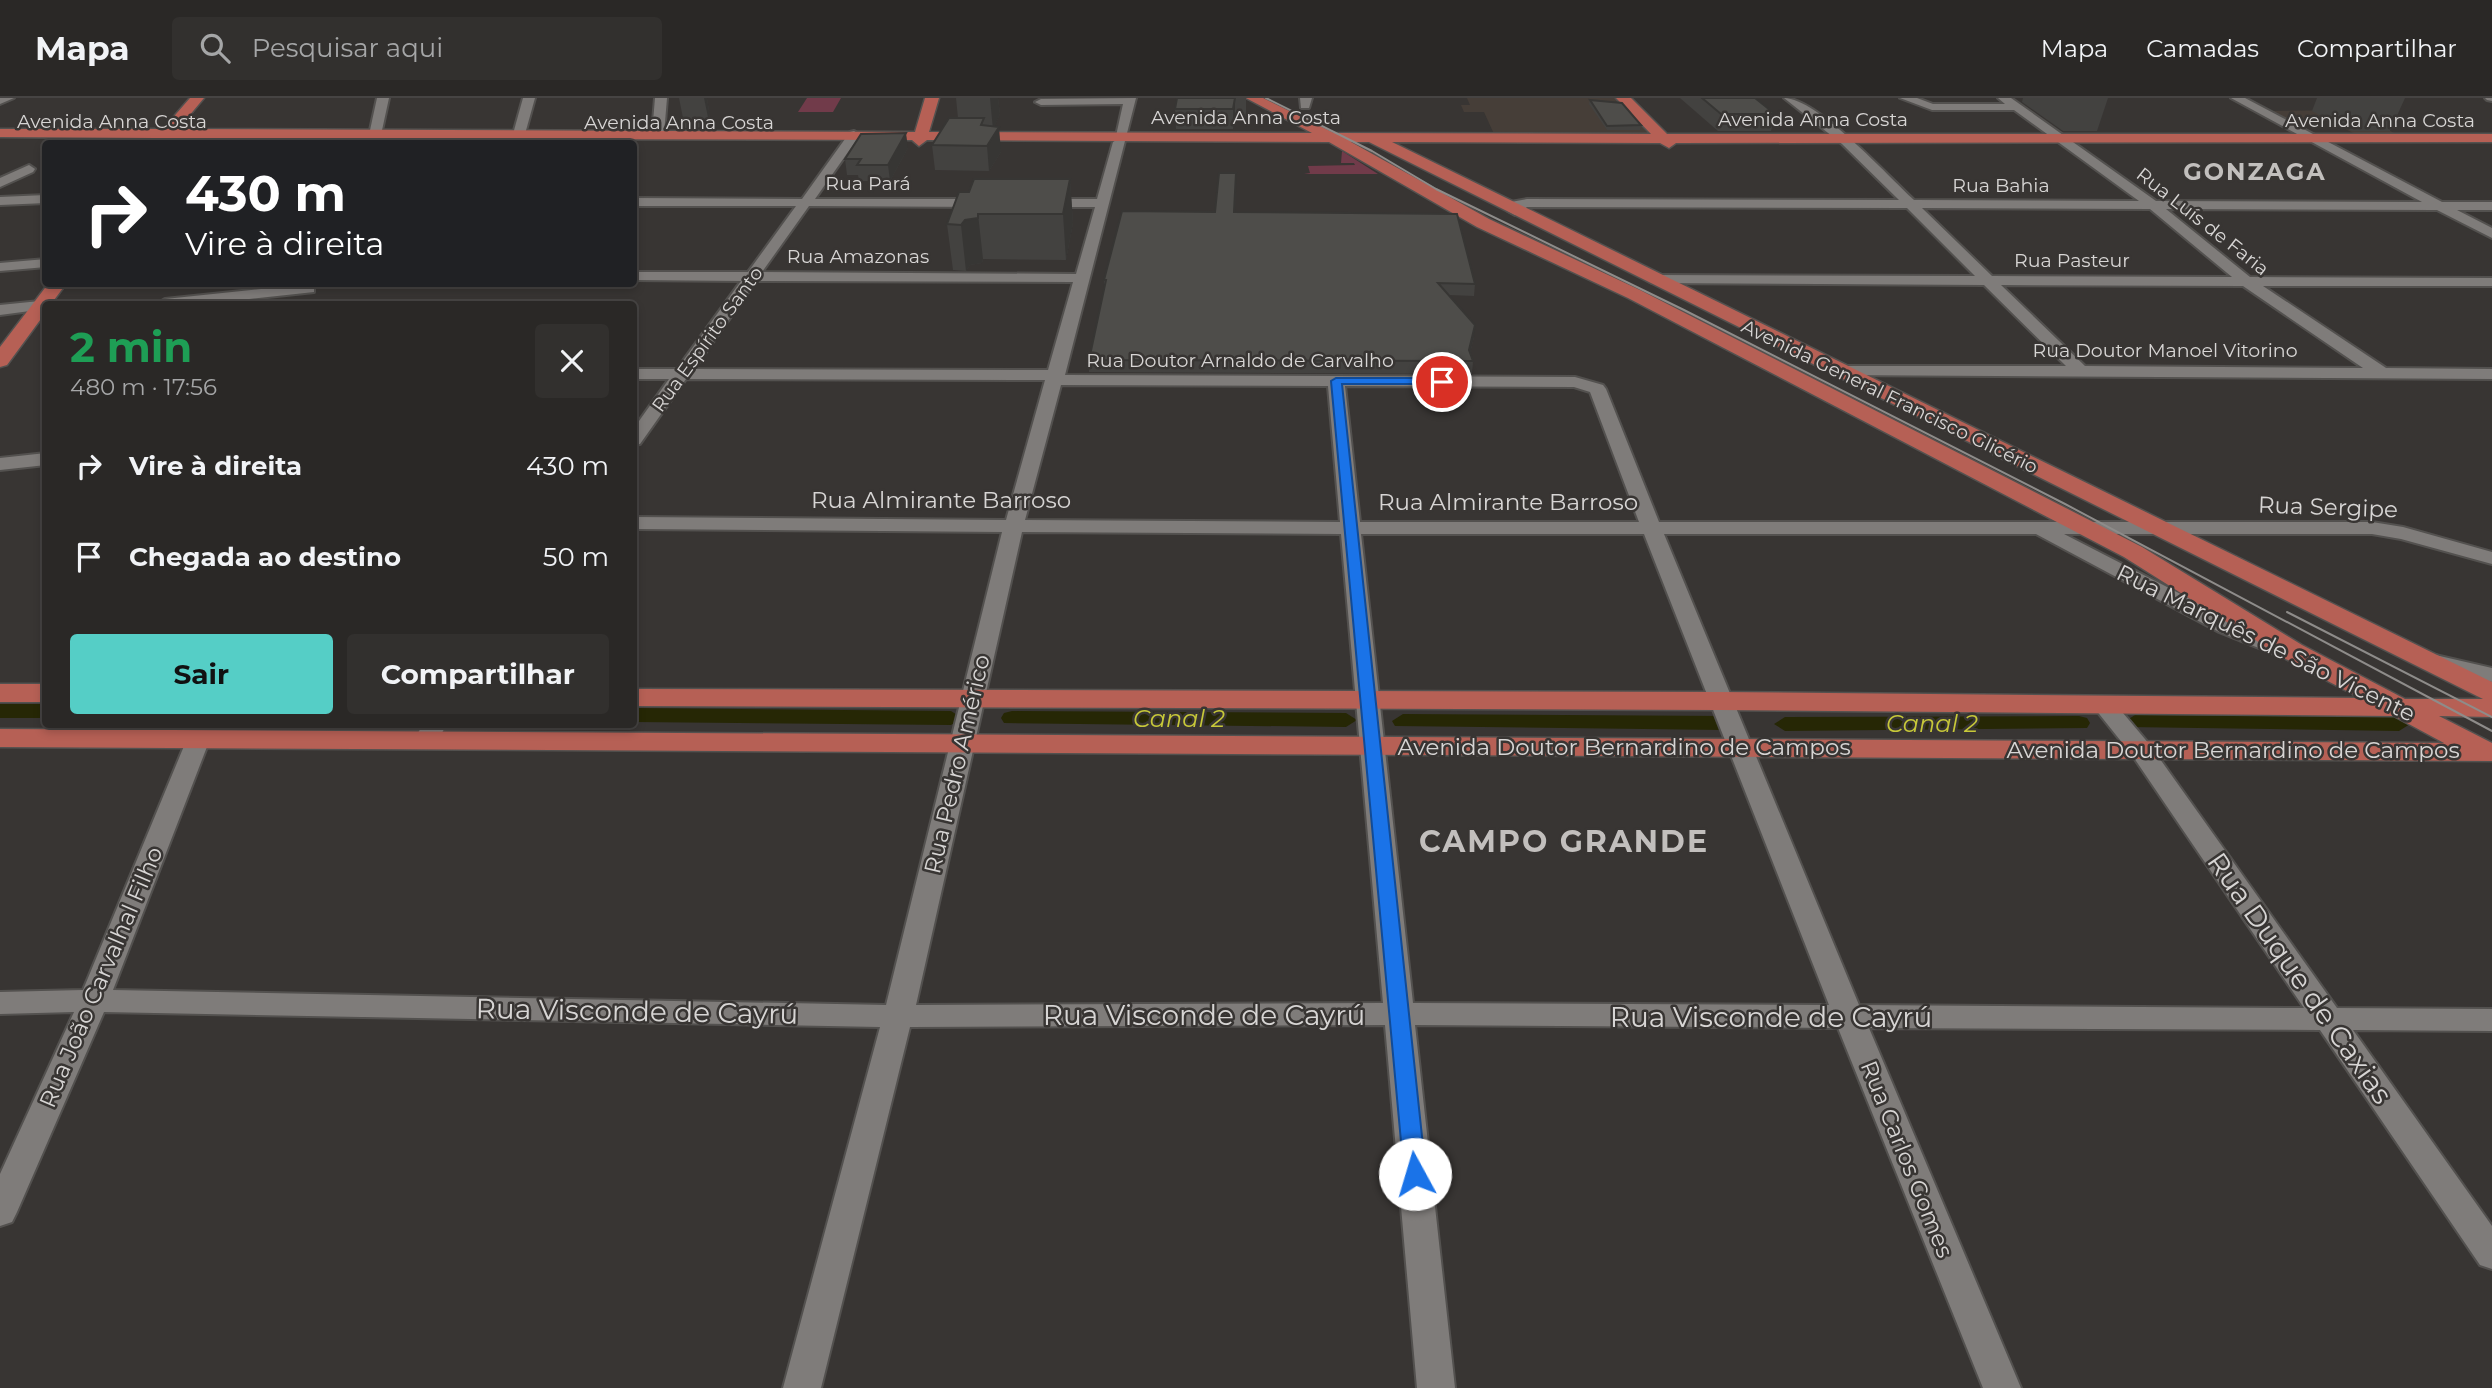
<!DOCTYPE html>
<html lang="pt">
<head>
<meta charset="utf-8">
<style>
  body { margin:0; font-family:Montserrat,sans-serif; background:#32302e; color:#f1f3f6; height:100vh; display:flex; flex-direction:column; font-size:26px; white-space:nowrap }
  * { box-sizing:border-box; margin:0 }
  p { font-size:23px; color:#a5a6a7 }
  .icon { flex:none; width:38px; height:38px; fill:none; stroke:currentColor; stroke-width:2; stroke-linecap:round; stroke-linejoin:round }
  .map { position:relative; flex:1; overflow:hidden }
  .details { position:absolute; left:42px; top:203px; width:595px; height:427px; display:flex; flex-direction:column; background:#2a2826; border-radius:7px; box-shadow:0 4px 10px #0003,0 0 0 2px #464443 }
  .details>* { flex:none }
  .guide { position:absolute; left:42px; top:42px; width:595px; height:147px; border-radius:7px; box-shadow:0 4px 10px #0003,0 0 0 2px #464443; background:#202124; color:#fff; overflow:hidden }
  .pin { position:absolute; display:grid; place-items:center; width:60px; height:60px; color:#fff; margin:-30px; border:4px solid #fff; border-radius:50%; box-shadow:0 2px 7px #0007 }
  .me { position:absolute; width:77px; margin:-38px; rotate:354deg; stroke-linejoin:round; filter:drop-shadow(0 0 5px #0008) }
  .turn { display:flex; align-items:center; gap:24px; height:147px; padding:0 28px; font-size:32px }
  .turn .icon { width:91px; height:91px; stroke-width:2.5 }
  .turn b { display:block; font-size:49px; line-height:60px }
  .round { display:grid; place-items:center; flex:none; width:74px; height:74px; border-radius:7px; background:#32302e }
  .overview { display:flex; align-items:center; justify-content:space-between; height:119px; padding:0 28px }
  h1 { font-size:42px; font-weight:700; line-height:52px; color:#1e9e55 }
  .action { display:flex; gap:14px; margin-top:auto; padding:14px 28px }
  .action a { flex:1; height:80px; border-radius:7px; background:#55cec6; color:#111; font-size:28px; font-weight:700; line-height:80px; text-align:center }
  .action a+a { background:#32302e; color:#f1f3f6 }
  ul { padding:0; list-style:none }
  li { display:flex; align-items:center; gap:21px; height:91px; padding:0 28px }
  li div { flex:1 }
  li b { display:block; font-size:26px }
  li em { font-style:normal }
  header { display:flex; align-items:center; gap:42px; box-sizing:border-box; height:98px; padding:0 35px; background:#2a2826; border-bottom:2px solid #464443 }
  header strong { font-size:33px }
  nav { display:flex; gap:38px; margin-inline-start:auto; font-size:24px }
  .search { width:490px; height:63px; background:#32302e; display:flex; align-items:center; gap:18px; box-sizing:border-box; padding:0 24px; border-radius:7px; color:#a5a6a7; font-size:26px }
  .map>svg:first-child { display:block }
</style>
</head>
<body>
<header>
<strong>Mapa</strong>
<div class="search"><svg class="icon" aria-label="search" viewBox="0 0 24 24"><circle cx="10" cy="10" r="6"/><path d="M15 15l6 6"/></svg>Pesquisar aqui</div>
<nav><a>Mapa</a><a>Camadas</a><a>Compartilhar</a></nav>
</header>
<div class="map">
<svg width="2492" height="1290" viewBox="0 0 2492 1290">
  <rect width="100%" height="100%" fill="#383533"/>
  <!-- built -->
  <g fill="#463e38">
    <polygon points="1467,0 1619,0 1650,35 1494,36 1484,14 1464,14 1461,7 1470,7"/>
    <polygon points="2349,12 2400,38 2359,38 2330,23 2282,23 2265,13"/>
  </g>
  <!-- green -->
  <g fill="#713b4a">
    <polygon points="807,0 841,0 833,14 798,14"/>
    <polygon points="1342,53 1378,76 1304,76 1310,75 1308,68 1355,67 1354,65 1341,65"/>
  </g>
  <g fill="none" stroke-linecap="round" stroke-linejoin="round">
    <!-- canal -->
    <g fill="#262705" fill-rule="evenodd">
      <rect x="0" y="606" width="46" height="14"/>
      <polygon points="634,610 951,613 962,620 951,627 634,624"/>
      <polygon points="1012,613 1346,615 1357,622 1346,629 1004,625 1001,620 1004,615"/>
      <polygon points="1403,616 1724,618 1735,625 1724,632 1395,628 1392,623"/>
      <polygon points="2135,617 2399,619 2410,626 2399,633 2127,629 2124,624"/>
      <polygon points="2079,618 2087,620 2090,625 2087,630 1785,633 1774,626 1785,619"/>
    </g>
    <!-- minor casing -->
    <g stroke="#53514f" stroke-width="4">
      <g id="minor">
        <polygon points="0,0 14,0 0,6"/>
        <polygon points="377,0 389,0 379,46 367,46"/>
        <polygon points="523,0 535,0 525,36 519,40 513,36"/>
        <polygon points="655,0 667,0 664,36 658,40 652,36"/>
        <path d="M1136,0L1065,277L1575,279L1603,287L1606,291L1659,424H2372L2403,429L2492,454V466L2401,441L2372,436H2064L2235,524L2289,547L2292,552L2289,557L2281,559L2219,534L2036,436H1664L1859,907L2304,910L2132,657L2092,607L2096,602H2112L2150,647L2337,910L2492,911V933L2353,932L2492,1128V1171L2480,1167L2320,932L1869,930L2021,1290H1983L1838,930L1415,927L1455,1290H1417L1385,927L910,929L821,1290H783L880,929L104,914L17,1114L12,1124L0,1128V1076L74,914L0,916V894L83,892L189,636H207L210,641L113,892L886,907L1002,434L634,431V419L1006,422L1045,282L686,281L640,346L634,347V330L669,281H634V271H677L741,183L634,182V174H748L796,108H634V100L802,101L850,34L854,33L860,37L815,101H986L993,105L986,109L809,108L762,174L1076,176L1095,109H1040L1033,105L1040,101H1097L1113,44L1118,41L1116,38L1123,6L1041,7L1035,4L1041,1ZM756,183L1073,184L1048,272L694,271ZM1061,287L1328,288L1340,424L1025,422ZM1345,288L1574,289L1590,294L1639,424H1360ZM1022,434L1341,436L1383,905L916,907ZM1361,436H1644L1829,907L1413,905Z"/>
        <polygon points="1300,0 1312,0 1309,10 1301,10"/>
        <path d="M1784,0C1817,0 1888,78 1914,102L2139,103L2014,12H1932L1900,0H1917L1933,6H2005L1998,0H2011L2156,103L2422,104L2231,0H2245L2442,104H2492V112H2457L2492,130V140L2437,112L2166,111L2250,179L2492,180V188H2263L2386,270L2492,271V281L1838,277L1830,272L1832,268H2066L1984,187L1652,185L1645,181L1652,177L1975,178L1907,110L1527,109L1515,117L1508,113L1511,104L1527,101L1899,102L1842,46ZM1922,110L2150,111L2232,179L1992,178ZM2001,187L2243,188L2363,270L2085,268Z"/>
        <polygon points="2485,0 2492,0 2492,3 2487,2"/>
        <polygon points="29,67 35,71 33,74 0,89 0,80"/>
        <polygon points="46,97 46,105 0,107 0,99"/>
        <polygon points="46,161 46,169 0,173 0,165"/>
        <polygon points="309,186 314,188 314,194 204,206 157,206 165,201"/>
        <polygon points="40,203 45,205 45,211 0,217 0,207"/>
        <polygon points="46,355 46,367 0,372 0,360"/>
        <polygon points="2431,556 2492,570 2492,584 2423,568 2420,563 2423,558"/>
        <polygon points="423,626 447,626 435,647 417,647 414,642"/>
      </g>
    </g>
    <!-- major casing -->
    <g stroke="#53514f" stroke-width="3">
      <g id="major">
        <path d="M190,0H204L178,31L915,34L925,0H939L929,34L1312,35L1246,0H1263L1334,35L1651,36L1616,0H1631L1667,36H2492V44L1676,45L1669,50L1660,45L1392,44L2492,584V619L2439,618L2492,645V663L0,649V631L2444,645L2394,618L1719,612L634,608V591L1719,594L2360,600L2282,559L2124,459L1628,200L1477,129L1329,44L927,42L919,48L912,42L171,40L166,46H152L156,40L0,39V31H163ZM1351,44H1369L2483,601H2405L2302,547L2142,449L1640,192L1489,121Z"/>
        <polygon points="48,186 66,186 51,206 46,206 46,214 7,267 0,269 0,249"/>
        <rect x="0" y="586" width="46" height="18"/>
      </g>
    </g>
    <!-- minor -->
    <use href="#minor" fill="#7f7c7a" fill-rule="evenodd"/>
    <!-- major -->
    <use href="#major" fill="#b66055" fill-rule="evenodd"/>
    <!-- tram -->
    <g stroke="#8e8c8a" stroke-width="2">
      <polyline points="1266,0 1372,53 1436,91 1684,212 2065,406 2492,633"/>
      <polyline points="2287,514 2492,619"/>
    </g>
  </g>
  <!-- wall -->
  <g fill="#434240">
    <polygon points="679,0 707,0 709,13 710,29 685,30"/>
    <polygon points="956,0 998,0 1000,16 994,29 1001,54 989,73 935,72 932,47 958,20"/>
    <polygon points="1177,0 1246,0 1246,19 1235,18 1233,31 1176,31 1175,11"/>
    <polygon points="1680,0 1755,0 1775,16 1771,33 1718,33"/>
    <polygon points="2023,0 2108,0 2097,33 2063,33 2022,4"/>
    <polygon points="2317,0 2405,0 2390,33 2352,33 2312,13"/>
    <polygon points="1590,2 1641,27 1640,32 1607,32 1589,6"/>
    <polygon points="908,50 890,83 859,83 858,77 847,77 845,61"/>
    <polygon points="1236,75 1235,114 1475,186 1474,198 1449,197 1474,239 1470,255 1473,263 1472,276 1089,274 1089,262 1104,192 1104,182 1215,114"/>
    <polygon points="1070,81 1073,125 1066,162 983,161 982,165 970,167 966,173 953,172 947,126 969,94"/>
  </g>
  <!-- shaded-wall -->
  <g fill="#373634">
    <polygon points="704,0 707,0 709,13 710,29"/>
    <polygon points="990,0 998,0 1000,16 993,32"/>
    <polygon points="1235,0 1235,18 1233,31 1233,11"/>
    <polygon points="999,29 1001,54 989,73 987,48"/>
    <polygon points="906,35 908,50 890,83 888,67"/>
    <polygon points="1070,81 1073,125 1066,162 1063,116"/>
    <polygon points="978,116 983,161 982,165 970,167 966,173 961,127 965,122"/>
    <polygon points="1475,227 1474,239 1468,264 1469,252"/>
  </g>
  <!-- building -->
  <g fill="#4e4d4a" stroke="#373634" stroke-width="2">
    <polygon points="1177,0 1235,0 1233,11 1175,11"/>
    <polygon points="1702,0 1755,0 1775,16 1721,16"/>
    <polygon points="1590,2 1622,5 1641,27 1607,28"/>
    <polygon points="949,20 984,20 981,27 999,29 987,48 932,47"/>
    <polygon points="906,35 888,67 857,67 861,61 845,61 861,36"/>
    <polygon points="1219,75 1236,75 1234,114 1457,116 1475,186 1438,185 1475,227 1469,252 1473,263 1089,262 1106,182 1104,182 1122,113 1215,114"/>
    <polygon points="974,81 1070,81 1063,116 978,116 978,120 965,122 961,127 947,126 959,94 969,94"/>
  </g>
  <!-- route -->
  <polygon fill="#1a73e8" stroke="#114b97" stroke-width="2" points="1442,280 1448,284 1446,286 1342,286 1426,1076 1422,1083 1415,1085 1407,1083 1404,1076 1331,283 1336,280"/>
  <g text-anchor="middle" stroke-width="5" stroke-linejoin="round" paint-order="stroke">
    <!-- far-street labels -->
    <g font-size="19" fill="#d7d5d4" stroke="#383533">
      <text x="1246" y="26">Avenida Anna Costa</text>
      <text x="1813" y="28">Avenida Anna Costa</text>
      <text x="2380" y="29">Avenida Anna Costa</text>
      <text x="112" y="30">Avenida Anna Costa</text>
      <text x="679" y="31">Avenida Anna Costa</text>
      <text x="868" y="92">Rua Pará</text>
      <text x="2001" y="94">Rua Bahia</text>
      <text transform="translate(2203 123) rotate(38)" y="7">Rua Luís de Faria</text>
      <text x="858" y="165">Rua Amazonas</text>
      <text x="2072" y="169">Rua Pasteur</text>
      <text transform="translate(707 241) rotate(-54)" y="7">Rua Espírito Santo</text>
      <text x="2165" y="259">Rua Doutor Manoel Vitorino</text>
      <text x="1240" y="269">Rua Doutor Arnaldo de Carvalho</text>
      <text transform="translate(1890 298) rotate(26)" y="7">Avenida General Francisco Glicério</text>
    </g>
    <!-- street labels -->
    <g font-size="23" fill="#d7d5d4" stroke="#383533">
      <text x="941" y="410">Rua Almirante Barroso</text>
      <text x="1508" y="412">Rua Almirante Barroso</text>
      <text transform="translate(2328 409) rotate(2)" y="8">Rua Sergipe</text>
      <text transform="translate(2266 545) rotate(26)" y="8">Rua Marquês de São Vicente</text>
      <text x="1624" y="657">Avenida Doutor Bernardino de Campos</text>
      <text x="2233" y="660">Avenida Doutor Bernardino de Campos</text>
      <text transform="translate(957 666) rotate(-77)" y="8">Rua Pedro Américo</text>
      <text transform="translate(101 879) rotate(-67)" y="8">Rua João Carvalhal Filho</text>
      <text transform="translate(1907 1061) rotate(68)" y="8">Rua Carlos Gomes</text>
    </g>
    <!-- far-district labels -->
    <g font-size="24" font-weight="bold" letter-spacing="2" fill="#c2bfbd" stroke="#383533">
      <text x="2255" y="82">GONZAGA</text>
    </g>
    <!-- water labels -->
    <g font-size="24" font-style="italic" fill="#c7c839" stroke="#383533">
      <text x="1179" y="629">Canal 2</text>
      <text x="1932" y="634">Canal 2</text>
    </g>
    <!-- near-street labels -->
    <g font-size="28" fill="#d7d5d4" stroke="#383533">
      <text transform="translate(2300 880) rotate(55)" y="10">Rua Duque de Caxias</text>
      <text transform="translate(637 913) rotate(1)" y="10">Rua Visconde de Cayrú</text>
      <text x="1204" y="927">Rua Visconde de Cayrú</text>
      <text x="1771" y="929">Rua Visconde de Cayrú</text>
    </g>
    <!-- district labels -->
    <g font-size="30" font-weight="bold" letter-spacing="2" fill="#c2bfbd" stroke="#383533">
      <text x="1564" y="754">CAMPO GRANDE</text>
    </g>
  </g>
</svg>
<div class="pin" style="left:1442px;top:284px;background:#d93025"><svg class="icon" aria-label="arrive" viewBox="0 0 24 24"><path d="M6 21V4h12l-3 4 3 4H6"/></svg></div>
<svg class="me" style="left:1415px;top:1076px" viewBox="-20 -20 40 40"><circle r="19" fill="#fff"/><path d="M0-13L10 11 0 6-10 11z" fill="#1a73e8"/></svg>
<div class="guide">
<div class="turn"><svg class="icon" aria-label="right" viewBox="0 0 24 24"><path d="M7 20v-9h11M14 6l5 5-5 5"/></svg><div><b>430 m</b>Vire à direita</div></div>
</div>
<section class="details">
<div class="overview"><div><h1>2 min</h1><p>480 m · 17:56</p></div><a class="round"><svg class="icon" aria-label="close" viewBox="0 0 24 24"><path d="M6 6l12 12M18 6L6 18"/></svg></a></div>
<ul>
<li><svg class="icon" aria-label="right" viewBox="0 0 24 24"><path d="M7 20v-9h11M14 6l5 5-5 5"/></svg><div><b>Vire à direita</b></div><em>430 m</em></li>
<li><svg class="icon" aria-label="arrive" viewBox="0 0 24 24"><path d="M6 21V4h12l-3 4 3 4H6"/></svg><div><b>Chegada ao destino</b></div><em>50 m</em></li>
</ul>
<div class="action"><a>Sair</a><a>Compartilhar</a></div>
</section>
</div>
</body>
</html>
